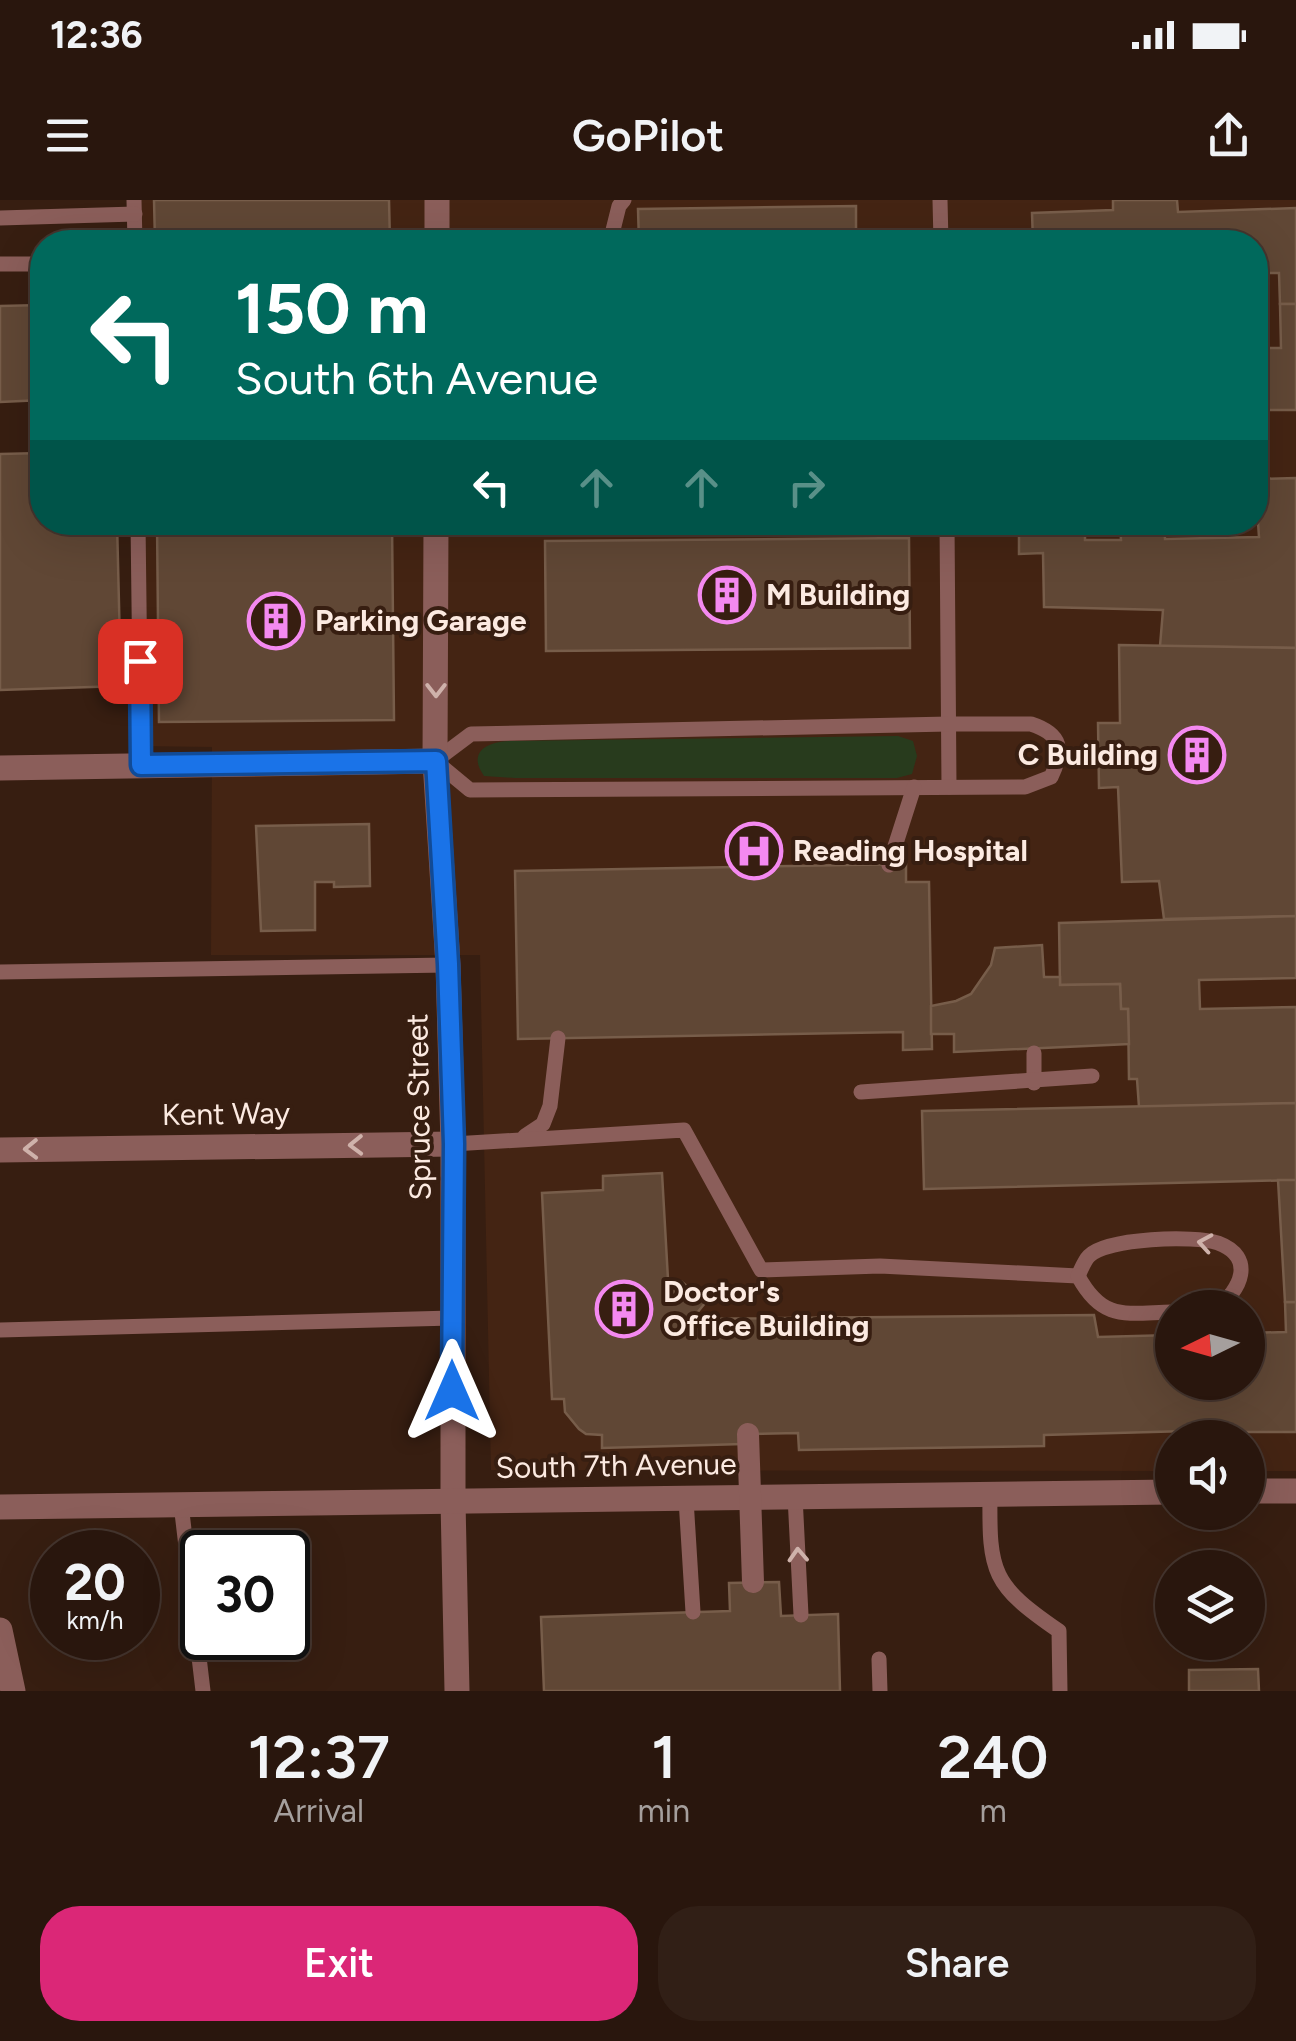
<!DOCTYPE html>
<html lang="en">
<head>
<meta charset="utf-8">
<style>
  body { margin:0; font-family:Figtree,sans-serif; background:#311f16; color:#f1f3f6; height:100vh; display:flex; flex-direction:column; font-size:38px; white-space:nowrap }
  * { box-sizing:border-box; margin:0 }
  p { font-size:32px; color:#a59f9d }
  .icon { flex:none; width:55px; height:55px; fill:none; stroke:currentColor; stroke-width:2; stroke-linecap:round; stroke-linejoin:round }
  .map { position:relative; height:1491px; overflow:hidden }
  .sheet { display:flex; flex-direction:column; background:#29160d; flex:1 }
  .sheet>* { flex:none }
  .hud { position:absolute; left:30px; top:30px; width:1238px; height:305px; border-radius:40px; box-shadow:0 10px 40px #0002,0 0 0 2px #45352e; background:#00695c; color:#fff; overflow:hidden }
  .needle { width:65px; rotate:265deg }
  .controls { position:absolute; left:1155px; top:1090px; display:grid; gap:20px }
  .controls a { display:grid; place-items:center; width:110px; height:110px; border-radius:50%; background:#29160d; box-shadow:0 10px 40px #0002,0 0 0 2px #45352e; font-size:50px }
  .speed { position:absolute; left:30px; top:1330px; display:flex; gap:20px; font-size:50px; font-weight:700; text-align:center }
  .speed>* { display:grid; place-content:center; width:130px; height:130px; border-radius:50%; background:#29160d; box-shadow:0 10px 40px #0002,0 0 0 2px #45352e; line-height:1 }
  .speed small { font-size:25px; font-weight:400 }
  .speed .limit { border:5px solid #111; border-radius:15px; background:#fff; color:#111 }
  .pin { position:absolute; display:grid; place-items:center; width:85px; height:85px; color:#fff; margin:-42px; border-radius:20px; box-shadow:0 5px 15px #0006 }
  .me { position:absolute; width:110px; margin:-55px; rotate:0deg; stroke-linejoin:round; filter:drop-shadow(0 0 8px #0008) }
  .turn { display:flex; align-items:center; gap:35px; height:210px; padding:0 40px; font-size:45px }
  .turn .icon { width:130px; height:130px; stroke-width:2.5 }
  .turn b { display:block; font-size:70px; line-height:85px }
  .lanes { display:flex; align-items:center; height:95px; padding:0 40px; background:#0003; justify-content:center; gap:50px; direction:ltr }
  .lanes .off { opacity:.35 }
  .eta { display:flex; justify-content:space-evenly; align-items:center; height:170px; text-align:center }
  .eta b { font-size:60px; font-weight:600; line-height:70px }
  .cta { display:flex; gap:20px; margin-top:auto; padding:20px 40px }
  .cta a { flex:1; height:115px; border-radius:40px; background:#db2777; color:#fff; font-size:40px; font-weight:600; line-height:115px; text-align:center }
  .cta a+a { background:#311f16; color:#f1f3f6 }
  .status { display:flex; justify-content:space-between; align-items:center; height:70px; padding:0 50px; background:#29160d; direction:ltr }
  .status svg { height:28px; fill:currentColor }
  header { display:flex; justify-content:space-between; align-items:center; height:130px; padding:0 40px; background:#29160d; font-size:45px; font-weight:600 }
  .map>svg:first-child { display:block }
</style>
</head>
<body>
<div class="status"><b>12:36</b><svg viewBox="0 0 49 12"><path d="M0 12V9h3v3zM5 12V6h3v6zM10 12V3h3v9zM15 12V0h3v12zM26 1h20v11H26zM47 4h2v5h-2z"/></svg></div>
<header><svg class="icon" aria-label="menu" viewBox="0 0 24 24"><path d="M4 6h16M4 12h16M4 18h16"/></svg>GoPilot<svg class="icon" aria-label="share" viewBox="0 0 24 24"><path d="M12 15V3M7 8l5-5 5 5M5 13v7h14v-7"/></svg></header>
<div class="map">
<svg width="1296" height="1491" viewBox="0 0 1296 1491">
  <rect width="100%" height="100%" fill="#371e11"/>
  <!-- built -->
  <path fill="#442413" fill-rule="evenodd" d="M138,0H1296V1271H1248V1238H1172V1271L491,1270L480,755H211L212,547L139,546V323L1255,322V42H138ZM1172,1108H1248V1182H1172Z"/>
  <!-- green -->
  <path fill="#283b1d" d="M898,536L913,541L917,556L912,574L897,578H515L484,576C467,552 487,542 509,541Z"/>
  <!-- building -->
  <g fill="#604735" stroke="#775d4a" stroke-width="2.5">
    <polygon points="154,0 389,0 390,42 155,42"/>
    <polygon points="1113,0 1177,0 1178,12 1296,8 1296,104 1280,104 1279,73 1255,73 1255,42 1033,42 1032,13 1113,10"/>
    <polygon points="856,6 856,42 639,42 638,9"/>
    <polygon points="1280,104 1296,104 1296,210 1255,210 1255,148 1281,148"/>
    <polygon points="42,105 42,200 0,202 0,106"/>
    <polygon points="42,253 42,322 117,322 121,486 0,490 0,254"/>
    <polygon points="1296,278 1296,448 1160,446 1163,410 1044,407 1043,353 1019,354 1019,323 1085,322 1085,340 1121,340 1120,322 1164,322 1165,339 1259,337 1255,279"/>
    <polygon points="157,322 392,322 394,520 159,522"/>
    <polygon points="909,338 910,448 546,451 545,341"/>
    <polygon points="1119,445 1296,448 1296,716 1164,719 1159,681 1122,682 1118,587 1099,588 1098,523 1120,523"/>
    <polygon points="369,624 370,686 334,687 334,682 315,682 315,730 261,731 256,626"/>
    <polygon points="906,664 906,682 929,682 932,849 903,850 903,832 518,839 515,671"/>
    <polygon points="1296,716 1296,778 1199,780 1200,809 1296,807 1296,903 1139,907 1137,879 1129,879 1128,809 1121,809 1120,784 1060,785 1059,723"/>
    <polygon points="1042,745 1044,777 1060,777 1060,785 1120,784 1121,809 1128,809 1129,844 954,852 954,834 931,834 931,806 956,801 971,794 991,765 995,748"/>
    <polygon points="1296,903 1296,980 924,989 922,911"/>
    <polygon points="662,973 669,1097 682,1082 706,1102 692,1119 1094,1115 1098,1137 1172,1135 1172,1182 1248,1182 1248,1133 1286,1132 1285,1102 1296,1102 1296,1232 1226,1232 1226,1238 1189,1238 1188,1231 1044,1235 1044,1246 799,1250 798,1233 748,1234 743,1244 602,1248 602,1235 586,1234 579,1229 565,1212 564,1199 552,1199 542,993 603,990 603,976"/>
    <polygon points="1278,980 1296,980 1296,1102 1285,1102"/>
    <polygon points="779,1382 781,1416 838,1414 840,1491 544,1491 541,1417 730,1411 729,1383"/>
    <polygon points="1258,1469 1259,1491 1189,1491 1189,1470"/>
  </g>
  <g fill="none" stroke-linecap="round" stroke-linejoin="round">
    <!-- service -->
    <g stroke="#8b5e5a" stroke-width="15">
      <polyline points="134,0 135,42"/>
      <polyline points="940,0 941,42"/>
      <polyline points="0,18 135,14"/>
      <polyline points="610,42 619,6 624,0"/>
      <polyline points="0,64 42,64"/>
      <polyline points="138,322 141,565"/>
      <polyline points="947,322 949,587"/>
      <path d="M949,524H1031C1062,534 1064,550 1051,577L1025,587L470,590L435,561L471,534Z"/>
      <polyline points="889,665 914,587"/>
      <polyline points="0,772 448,765"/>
      <polyline points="1034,883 1034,853"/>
      <polyline points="861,892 1092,876"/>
      <polyline points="525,936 543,924 550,906 558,838"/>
      <polyline points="453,944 684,930 761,1070 880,1066 1078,1076"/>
      <path d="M1078,1076C1081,1070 1084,1061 1089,1056C1107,1038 1194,1035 1218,1043C1256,1057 1241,1091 1216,1108"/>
      <path d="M1078,1076C1103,1122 1126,1113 1172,1112"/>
      <polyline points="0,1130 452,1118"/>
      <path d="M990,1294C989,1373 992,1385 1059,1431L1060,1491"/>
      <polyline points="795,1296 801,1415"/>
      <polyline points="686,1299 693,1412"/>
      <polyline points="181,1304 203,1491"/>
      <polyline points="879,1459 880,1491"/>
    </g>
    <!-- minor -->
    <g stroke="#8b5e5a" stroke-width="25">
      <polyline points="437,42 437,0"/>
      <polyline points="436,322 435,561 448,765 453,944 453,1301 457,1491"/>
      <polyline points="0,568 435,561"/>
      <polyline points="0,950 453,944"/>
      <polyline points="1248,1291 1296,1291"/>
      <polyline points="0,1307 1172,1292"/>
      <polyline points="0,1430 13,1491"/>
    </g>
    <!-- pedestrian-bridge -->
    <polyline stroke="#8b5e5a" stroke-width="22" points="748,1234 753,1382"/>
  </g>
  <!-- one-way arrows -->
  <defs><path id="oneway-chevron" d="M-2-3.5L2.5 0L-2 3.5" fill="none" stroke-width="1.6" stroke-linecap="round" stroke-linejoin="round" transform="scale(2.5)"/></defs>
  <g stroke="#cfb2ab">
    <use href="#oneway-chevron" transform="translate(436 490) rotate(90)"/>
    <use href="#oneway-chevron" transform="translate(356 945) rotate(179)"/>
    <use href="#oneway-chevron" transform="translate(31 949) rotate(179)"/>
    <use href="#oneway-chevron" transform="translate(1205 1043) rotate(-170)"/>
    <use href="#oneway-chevron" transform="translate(798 1355) rotate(-93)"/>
  </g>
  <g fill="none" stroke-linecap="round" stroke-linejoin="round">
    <!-- route casing -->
    <g stroke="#114b97" stroke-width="25">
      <polyline id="route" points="140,461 141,565 436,561 448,764 454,944 452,1191"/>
    </g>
    <!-- route -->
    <use href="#route" stroke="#1a73e8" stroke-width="18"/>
  </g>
  <!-- icons -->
  <defs>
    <g id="building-ring" transform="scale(2.875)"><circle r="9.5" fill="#371e11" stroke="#f489f0" stroke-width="1.5"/><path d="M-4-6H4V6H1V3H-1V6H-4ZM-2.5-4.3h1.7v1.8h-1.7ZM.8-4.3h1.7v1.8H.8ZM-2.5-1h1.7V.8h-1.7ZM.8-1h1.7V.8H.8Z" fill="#f489f0"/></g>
    <g id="hospital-ring" transform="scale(2.875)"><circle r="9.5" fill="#371e11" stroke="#f489f0" stroke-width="1.5"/><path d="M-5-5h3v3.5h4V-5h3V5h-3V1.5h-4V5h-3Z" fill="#f489f0"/></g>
  </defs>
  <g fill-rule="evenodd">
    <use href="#building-ring" x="727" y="395"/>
    <use href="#building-ring" x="276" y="421"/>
    <use href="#building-ring" x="1197" y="555"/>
    <use href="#hospital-ring" x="754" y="651"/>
    <use href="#building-ring" x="624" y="1109"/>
  </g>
  <g text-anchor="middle" stroke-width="8" stroke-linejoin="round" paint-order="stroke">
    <!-- poi labels -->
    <g font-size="30" font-weight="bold" fill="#fceae1" stroke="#371e11" text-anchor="start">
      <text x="766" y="405">M Building</text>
      <text x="315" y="431">Parking Garage</text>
      <text x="1158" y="565" text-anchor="end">C Building</text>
      <text x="793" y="661">Reading Hospital</text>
      <text x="663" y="1102">Doctor's<tspan x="663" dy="34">Office Building</tspan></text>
    </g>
    <!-- street labels -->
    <g font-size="30" fill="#fceae1" stroke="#371e11">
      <text transform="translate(419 907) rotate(-91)" y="10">Spruce Street</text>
      <text transform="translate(226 914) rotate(-1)" y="10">Kent Way</text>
      <text transform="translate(616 1266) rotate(-1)" y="10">South 7th Avenue</text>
    </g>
  </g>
</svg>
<div class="controls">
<a><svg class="needle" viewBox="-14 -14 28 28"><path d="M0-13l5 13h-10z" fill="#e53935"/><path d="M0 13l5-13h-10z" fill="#a59f9d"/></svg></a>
<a><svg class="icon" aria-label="sound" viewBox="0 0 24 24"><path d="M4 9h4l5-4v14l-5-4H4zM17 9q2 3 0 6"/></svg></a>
<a><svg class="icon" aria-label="layers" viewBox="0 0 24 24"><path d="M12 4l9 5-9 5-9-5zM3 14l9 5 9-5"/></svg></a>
</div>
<div class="speed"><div>20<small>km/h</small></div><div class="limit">30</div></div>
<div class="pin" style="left:140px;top:461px;background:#d93025"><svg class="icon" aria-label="arrive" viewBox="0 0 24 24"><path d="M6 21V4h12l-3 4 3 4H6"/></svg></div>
<svg class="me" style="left:452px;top:1191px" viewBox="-20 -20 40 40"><path d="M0-17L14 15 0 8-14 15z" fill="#1a73e8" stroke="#fff" stroke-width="4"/></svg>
<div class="hud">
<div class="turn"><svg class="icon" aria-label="left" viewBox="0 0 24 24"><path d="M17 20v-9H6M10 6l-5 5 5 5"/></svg><div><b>150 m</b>South 6th Avenue</div></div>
<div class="lanes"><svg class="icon" aria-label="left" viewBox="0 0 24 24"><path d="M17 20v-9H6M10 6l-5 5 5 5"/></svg><svg class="icon off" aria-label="ahead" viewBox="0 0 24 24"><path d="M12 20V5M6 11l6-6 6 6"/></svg><svg class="icon off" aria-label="ahead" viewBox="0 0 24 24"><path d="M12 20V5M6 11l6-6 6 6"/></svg><svg class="icon off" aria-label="right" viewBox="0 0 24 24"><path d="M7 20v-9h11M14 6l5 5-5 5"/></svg></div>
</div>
</div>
<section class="sheet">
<div class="eta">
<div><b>12:37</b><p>Arrival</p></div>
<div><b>1</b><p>min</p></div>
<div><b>240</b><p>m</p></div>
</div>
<div class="cta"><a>Exit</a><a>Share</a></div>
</section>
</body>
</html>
